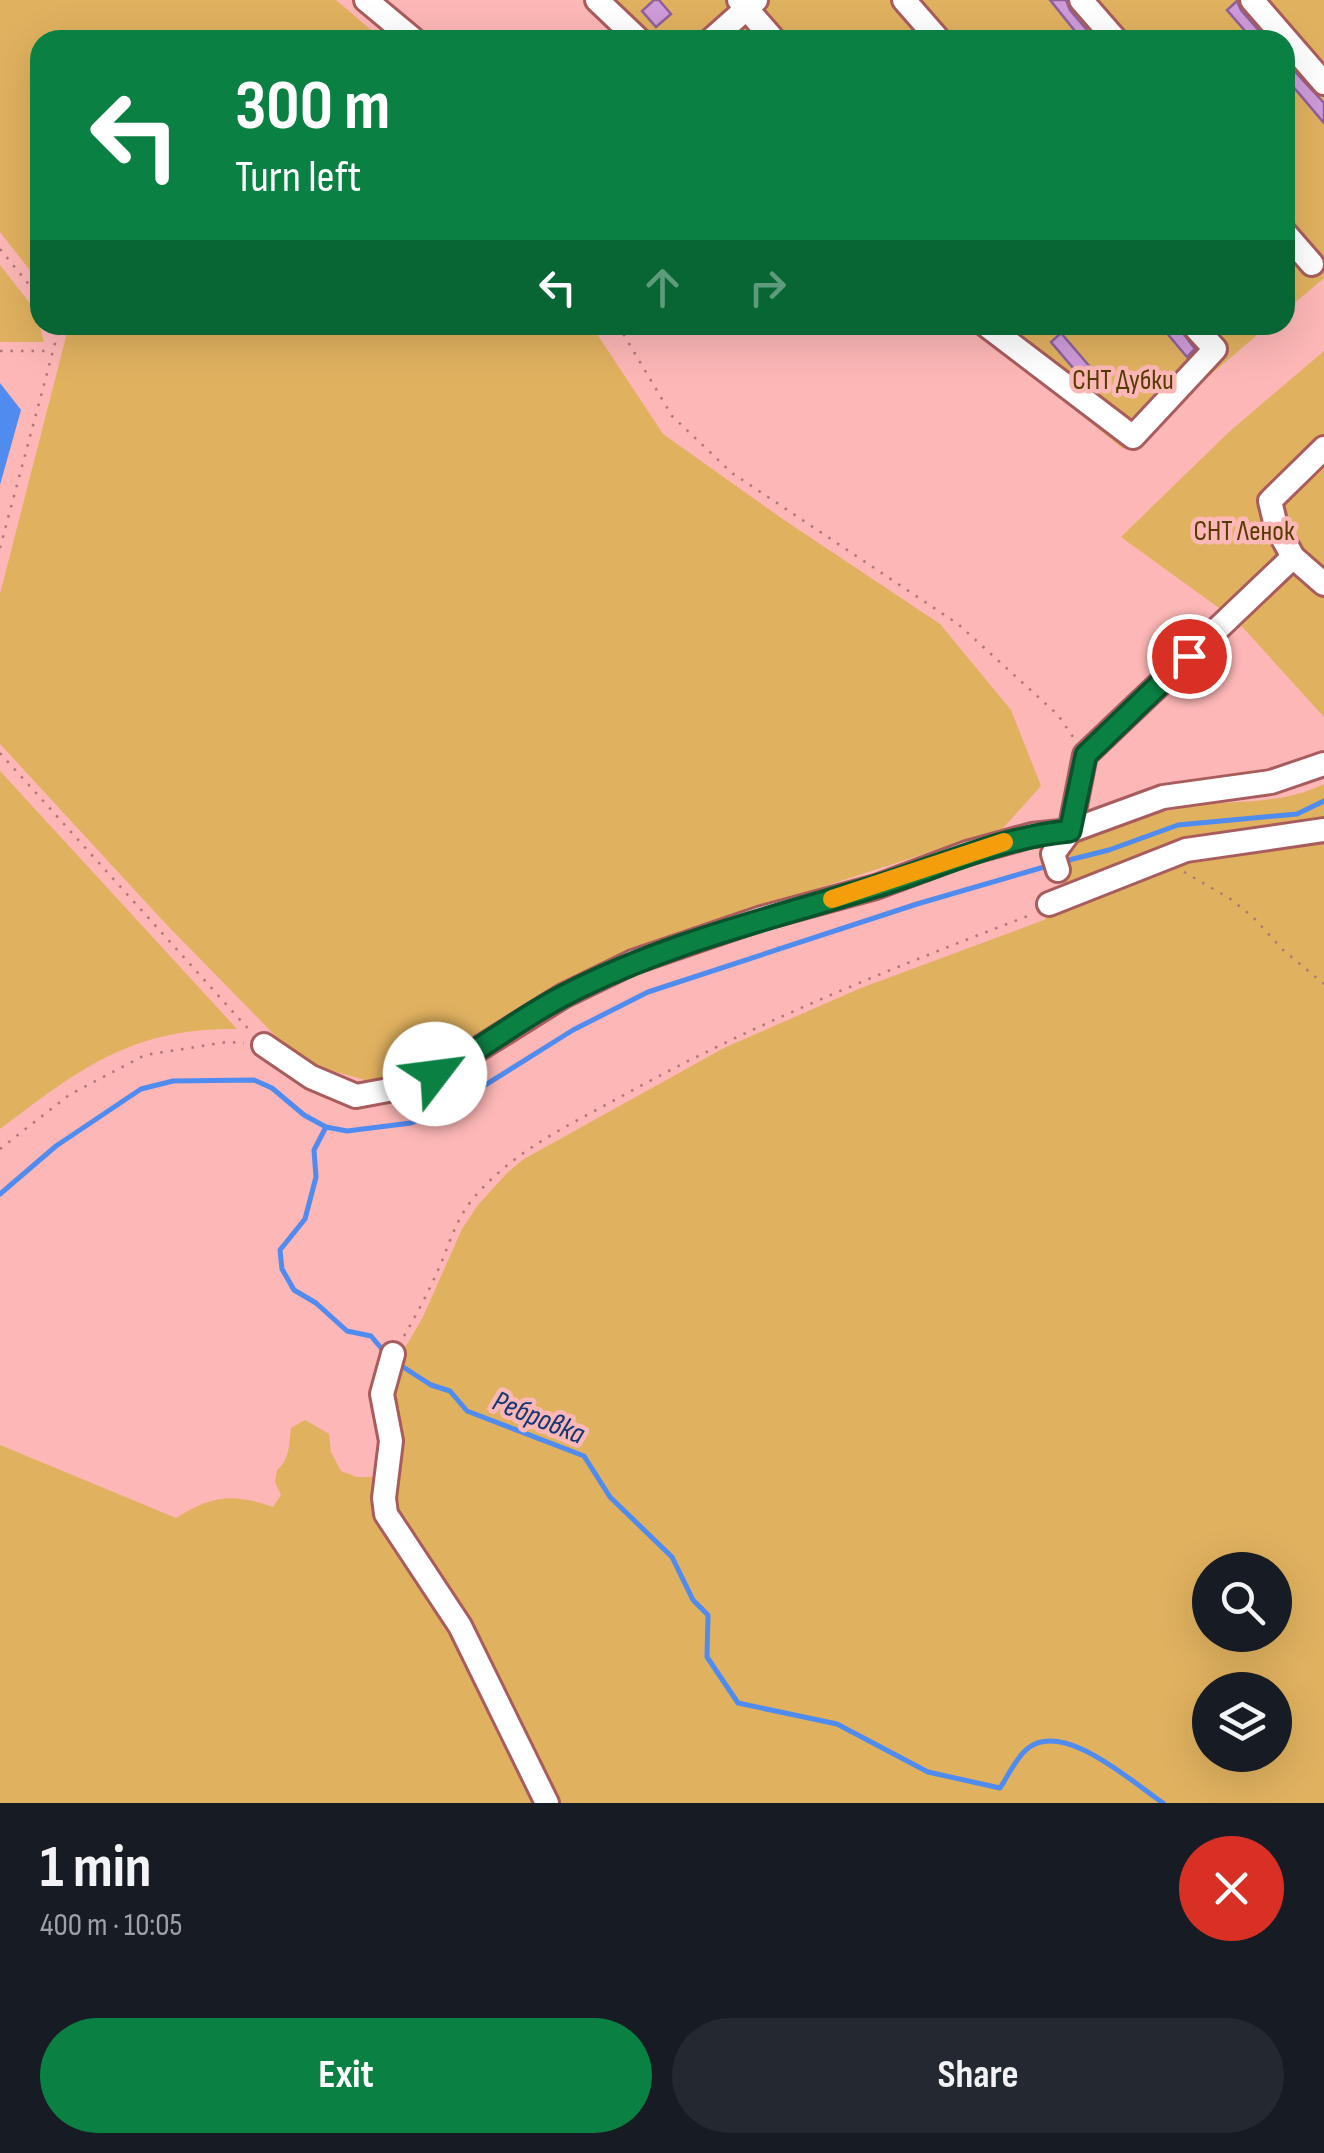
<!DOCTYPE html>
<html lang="en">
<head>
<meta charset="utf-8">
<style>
  body { margin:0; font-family:"Sofia Sans Condensed",sans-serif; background:#242831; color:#f1f3f6; height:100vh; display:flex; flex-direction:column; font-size:38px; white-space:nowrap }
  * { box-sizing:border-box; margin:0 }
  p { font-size:32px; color:#9ea1a6 }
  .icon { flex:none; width:55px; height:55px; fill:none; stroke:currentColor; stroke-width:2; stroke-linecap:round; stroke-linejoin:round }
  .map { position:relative; height:1803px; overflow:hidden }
  .details { display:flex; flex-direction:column; background:#171b24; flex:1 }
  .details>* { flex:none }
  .hud { position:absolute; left:30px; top:30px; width:1265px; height:305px; border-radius:30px; box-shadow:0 10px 40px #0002; background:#0b8043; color:#fff; overflow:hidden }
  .controls { position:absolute; left:1192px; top:1552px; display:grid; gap:20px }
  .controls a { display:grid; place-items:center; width:100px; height:100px; border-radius:50%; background:#171b24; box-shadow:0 10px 40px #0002; font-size:50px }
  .pin { position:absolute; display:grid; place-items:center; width:85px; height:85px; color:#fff; margin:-42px; border:5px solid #fff; border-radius:50%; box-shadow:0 2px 10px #0007 }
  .me { position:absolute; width:110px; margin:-55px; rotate:60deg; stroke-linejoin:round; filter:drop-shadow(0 0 8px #0008) }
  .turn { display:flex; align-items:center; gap:35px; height:210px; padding:0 40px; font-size:45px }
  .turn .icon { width:130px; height:130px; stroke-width:2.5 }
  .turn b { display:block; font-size:70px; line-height:85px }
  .lanes { display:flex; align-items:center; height:95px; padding:0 40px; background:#0003; justify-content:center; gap:50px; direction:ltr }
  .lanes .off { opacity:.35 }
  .round { display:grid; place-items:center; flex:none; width:105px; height:105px; border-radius:52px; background:#242831 }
  .summary { display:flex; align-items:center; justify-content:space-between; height:170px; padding:0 40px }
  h1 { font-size:60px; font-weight:700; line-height:75px }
  .action { display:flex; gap:20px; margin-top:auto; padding:20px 40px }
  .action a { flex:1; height:115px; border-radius:60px; background:#0b8043; color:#fff; font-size:40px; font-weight:700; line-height:115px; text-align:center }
  .action a+a { background:#242831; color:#f1f3f6 }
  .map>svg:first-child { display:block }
</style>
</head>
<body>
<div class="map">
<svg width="1324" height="1803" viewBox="0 0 1324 1803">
  <rect width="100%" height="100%" fill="#fcb7b6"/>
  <!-- green -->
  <g fill="#e0b15f" fill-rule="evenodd">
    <polygon points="0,0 336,0 383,40 40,40 40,283 0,232"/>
    <polygon points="597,0 1324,0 1324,278 1285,311 1285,40 639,40"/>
    <polygon points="0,265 36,311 44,342 0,342"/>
    <polygon points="69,325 591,325 663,434 784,520 940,624 1011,710 1041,786 1003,828 743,913 617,959 547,991 466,1051 379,1084 301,1062 166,924 0,744 0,594"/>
    <polygon points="971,325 1269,325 1123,449"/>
    <polygon points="1324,351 1324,717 1237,621 1121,537 1229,432"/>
    <path d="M0,771L237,1029C131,1028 81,1068 0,1129Z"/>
    <path d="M1324,784V1803H0V1445L176,1518C213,1495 232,1493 273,1507L281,1495L275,1482L277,1470C290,1460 289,1443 291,1428L305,1420L329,1434L331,1452L341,1471L357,1477H380L398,1360L423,1317L462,1229L478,1205L508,1172L524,1159L724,1048L861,988L1044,920C1069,898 1064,875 1062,844C1103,830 1144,814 1188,807C1234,799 1280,806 1324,784ZM1210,1570H1275V1635H1210ZM1210,1690H1275V1755H1210Z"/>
  </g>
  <!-- water -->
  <polygon fill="#508cef" points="0,383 21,410 0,485"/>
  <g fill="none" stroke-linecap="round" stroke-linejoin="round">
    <!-- stream -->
    <g stroke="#508cef" stroke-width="5">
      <polyline points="1061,862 1109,850 1178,825 1297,814 1324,801"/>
      <polyline points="326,1127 314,1150 316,1177 305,1219 280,1250 282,1269 294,1290 316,1303 347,1331 371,1336 387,1355"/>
      <polyline points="0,1194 56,1146 141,1089 173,1081 254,1080 272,1088 304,1115 326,1127 347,1131 411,1123 447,1109 573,1030 648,992 917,904 1051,865"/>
      <path d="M400,1365L431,1385L450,1391L467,1411L584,1456L610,1497L672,1557L693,1600L708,1615L707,1657L738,1703L837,1724L928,1772L1000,1788C1008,1776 1016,1758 1027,1749C1063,1719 1132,1782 1163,1803"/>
    </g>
  </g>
  <!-- building -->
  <g fill="#ce9cd9" stroke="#8f619a" stroke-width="2.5">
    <polygon points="654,0 659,0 671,14 656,27 642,11"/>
    <polygon points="1050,0 1066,0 1070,10 1087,30 1079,36"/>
    <polygon points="1237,1 1241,10 1267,40 1253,40 1227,10"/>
    <polygon points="1285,61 1324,103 1324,123 1285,77"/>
    <polygon points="1160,325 1177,325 1195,349 1187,357"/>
    <polygon points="1061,333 1096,374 1086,383 1051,342"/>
  </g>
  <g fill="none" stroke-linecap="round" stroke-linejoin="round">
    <!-- minor casing -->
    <g stroke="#a95c5d" stroke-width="28">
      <g id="minor">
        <polyline points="366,0 414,40"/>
        <polyline points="597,0 639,40"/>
        <polyline points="739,0 774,40"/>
        <polyline points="904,0 939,40"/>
        <polyline points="1081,0 1116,40"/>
        <polyline points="1252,0 1324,83"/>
        <polyline points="711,40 756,0"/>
        <polyline points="1285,233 1312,264"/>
        <polyline points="986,325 1133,437 1215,349 1193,325"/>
        <polyline points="1293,557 1324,584"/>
        <polyline points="1058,870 1053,854 1070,831 1085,755 1293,557 1276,526 1270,501 1324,448"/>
        <polyline points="1049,904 1186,850 1324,830"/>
        <polyline points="264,1045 311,1077 356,1096 410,1086 459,1061 563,996 633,962 762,918 876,887 967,853 1032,835 1070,831 1163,797 1271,782 1324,764"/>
        <polyline points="393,1354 382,1394 391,1441 384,1498 386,1514 460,1626 547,1803"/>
      </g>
    </g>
    <!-- path -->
    <g stroke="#ae7878" stroke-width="2.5" stroke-dasharray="2.5 8" stroke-linecap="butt">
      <polyline points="0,249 40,298"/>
      <polyline points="618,325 672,416 732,473 958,624 1058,715 1073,737"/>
      <polyline points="0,351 51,351"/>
      <polyline points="0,548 60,325"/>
      <polyline points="0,753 252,1033"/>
      <polyline points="1184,872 1229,898 1253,917 1282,949 1324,984"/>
      <polyline points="0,1149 69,1095 145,1055 227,1042 244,1043"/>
      <path d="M404,1336C418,1312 431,1287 442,1261C451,1238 457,1219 472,1200C512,1151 568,1126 622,1096C754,1023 892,968 1033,914"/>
    </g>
    <!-- minor -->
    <use href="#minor" stroke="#fff" stroke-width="22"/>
  </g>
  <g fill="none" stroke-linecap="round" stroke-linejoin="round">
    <!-- route casing -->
    <g stroke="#07532c" stroke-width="25">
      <path id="route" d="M435,1074C480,1051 520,1018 565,995C663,944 769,919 874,887C940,867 1001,837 1070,831L1086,755L1189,656"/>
    </g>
    <!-- route -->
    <use href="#route" stroke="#0b8043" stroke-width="18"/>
    <!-- slow -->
    <polyline stroke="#f59e0b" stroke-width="18" points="832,899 1004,842"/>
  </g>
  <g text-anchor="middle" stroke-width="9" stroke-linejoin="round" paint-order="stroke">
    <!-- park labels -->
    <g font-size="28" fill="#553b01" stroke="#fcb7b6">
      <text x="1123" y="389">СНТ Дубки</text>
      <text x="1244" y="540">СНТ Ленок</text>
    </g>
    <!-- water labels -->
    <g font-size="30" font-style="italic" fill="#113775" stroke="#fcb7b6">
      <text transform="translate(539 1417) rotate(22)" y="10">Ребровка</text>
    </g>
  </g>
</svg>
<div class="controls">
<a><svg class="icon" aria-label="search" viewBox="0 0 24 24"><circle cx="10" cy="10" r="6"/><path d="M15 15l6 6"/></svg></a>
<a><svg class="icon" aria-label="layers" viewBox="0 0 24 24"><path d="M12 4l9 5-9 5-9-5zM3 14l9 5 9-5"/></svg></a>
</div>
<div class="pin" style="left:1189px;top:656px;background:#d93025"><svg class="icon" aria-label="arrive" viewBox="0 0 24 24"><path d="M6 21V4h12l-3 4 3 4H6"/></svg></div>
<svg class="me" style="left:435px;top:1074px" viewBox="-20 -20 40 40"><circle r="19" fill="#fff"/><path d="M0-13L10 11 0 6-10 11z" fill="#0b8043"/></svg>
<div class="hud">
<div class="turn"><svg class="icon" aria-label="left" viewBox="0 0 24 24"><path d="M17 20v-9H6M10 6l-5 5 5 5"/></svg><div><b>300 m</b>Turn left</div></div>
<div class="lanes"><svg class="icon" aria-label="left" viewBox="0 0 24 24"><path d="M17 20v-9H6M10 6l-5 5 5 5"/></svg><svg class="icon off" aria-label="ahead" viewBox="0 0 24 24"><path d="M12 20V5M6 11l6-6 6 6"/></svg><svg class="icon off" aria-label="right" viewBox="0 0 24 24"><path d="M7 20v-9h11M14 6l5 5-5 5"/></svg></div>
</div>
</div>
<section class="details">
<div class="summary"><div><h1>1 min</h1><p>400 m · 10:05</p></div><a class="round" style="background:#d93025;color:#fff"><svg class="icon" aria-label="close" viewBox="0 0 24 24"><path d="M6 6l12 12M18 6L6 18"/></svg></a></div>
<div class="action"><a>Exit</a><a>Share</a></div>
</section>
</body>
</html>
